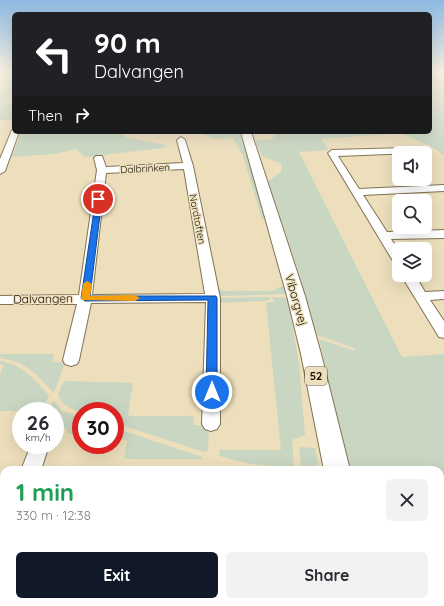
<!DOCTYPE html>
<html lang="en">
<head>
<meta charset="utf-8">
<style>
  body { margin:0; font-family:Quicksand,sans-serif; background:#f2f2f3; color:#2b2b33; height:100vh; display:flex; flex-direction:column; font-size:15px; white-space:nowrap }
  * { box-sizing:border-box; margin:0 }
  p { font-size:13px; color:#7c7c81 }
  .icon { flex:none; width:22px; height:22px; fill:none; stroke:currentColor; stroke-width:2; stroke-linecap:round; stroke-linejoin:round }
  .map { position:relative; flex:1; overflow:hidden }
  .panel { position:absolute; left:0px; top:466px; width:444px; height:140px; display:flex; flex-direction:column; background:#fff; border-radius:12px 12px 0 0; box-shadow:0 4px 16px #0002 }
  .panel>* { flex:none }
  .banner { position:absolute; left:12px; top:12px; width:420px; height:122px; border-radius:6px; box-shadow:0 4px 16px #0002; background:#202124; color:#fff; overflow:hidden }
  .buttons { position:absolute; left:392px; top:146px; display:grid; gap:8px }
  .buttons a { display:grid; place-items:center; width:40px; height:40px; border-radius:6px; background:#fff; box-shadow:0 4px 16px #0002; font-size:20px }
  .speed { position:absolute; left:12px; top:402px; display:flex; gap:8px; font-size:20px; font-weight:700; text-align:center }
  .speed>* { display:grid; place-content:center; width:52px; height:52px; border-radius:50%; background:#fff; box-shadow:0 4px 16px #0002; line-height:1 }
  .speed small { font-size:10px; font-weight:400 }
  .speed .limit { border:6px solid #d22; background:#fff; color:#111 }
  .pin { position:absolute; display:grid; place-items:center; width:34px; height:34px; color:#fff; margin:-17px; border:2px solid #fff; border-radius:50%; box-shadow:0 1px 4px #0007 }
  .me { position:absolute; width:44px; margin:-22px; rotate:0deg; stroke-linejoin:round; filter:drop-shadow(0 0 3px #0008) }
  .turn { display:flex; align-items:center; gap:14px; height:84px; padding:0 16px; font-size:18px }
  .turn .icon { width:52px; height:52px; stroke-width:2.5 }
  .turn b { display:block; font-size:28px; line-height:34px }
  .then { display:flex; align-items:center; height:38px; padding:0 16px; background:#0003; gap:8px; font-size:15px }
  .round { display:grid; place-items:center; flex:none; width:42px; height:42px; border-radius:6px; background:#f2f2f3 }
  .summary { display:flex; align-items:center; justify-content:space-between; height:68px; padding:0 16px }
  h1 { font-size:24px; font-weight:700; line-height:30px; color:#1e9e55 }
  .action { display:flex; gap:8px; margin-top:auto; padding:8px 16px }
  .action a { flex:1; height:46px; border-radius:6px; background:#111827; color:#fff; font-size:16px; font-weight:700; line-height:46px; text-align:center }
  .action a+a { background:#f2f2f3; color:#2b2b33 }
  .map>svg:first-child { display:block }
</style>
</head>
<body>
<div class="map">
<svg width="444" height="606" viewBox="0 0 444 606">
  <rect width="100%" height="100%" fill="#eddfbc"/>
  <!-- green -->
  <g fill="#c8d6c2">
    <polygon points="430,72 444,72 444,156 436,149 402,133 321,139 329,150 299,152 402,357 444,354 444,606 383,606 383,602 440,602 440,470 396,470 395,469 348,467 319,339 355,351 354,348 317,335 299,273 268,181 281,172 282,164 262,156 255,141 271,139 275,136 273,132 430,132"/>
    <polygon points="14,78 14,93 5,102 14,105 14,120 0,120 0,79"/>
    <polygon points="21,132 116,132 128,138 166,145 163,148 85,157 76,149 55,154 12,157"/>
    <polygon points="199,132 237,132 236,133 237,134 240,133 266,219 262,219 243,156 233,138 215,139"/>
    <polygon points="284,285 287,294 219,296 218,288 224,291 273,291"/>
    <polygon points="270,297 270,300 264,301 218,303 218,298"/>
    <path d="M272,297L286,298L288,300L299,364L305,435L292,440L294,466C268,467 244,464 220,456L219,450H281L266,303L275,302Z"/>
    <path d="M0,354H54L52,362H65L54,393C37,375 26,361 0,358Z"/>
    <path d="M0,361C22,364 36,380 49,396L42,411H0V374L4,365L0,364Z"/>
    <path d="M64,381L133,383L128,416H193L194,425L209,426L208,450L205,452L201,451L115,423V411C95,411 67,417 58,395Z"/>
    <polygon points="53,400 62,411 81,417 81,434 68,434 67,430 62,426 55,426 55,411 50,411"/>
    <polygon points="115,428 202,457 203,459 124,459 127,441 119,436 115,435"/>
    <polygon points="299,447 315,448 319,465 301,467"/>
    <rect x="296" y="602" width="43" height="4"/>
  </g>
  <g fill="none" stroke-linecap="round" stroke-linejoin="round">
    <!-- minor casing -->
    <g stroke="#807353" stroke-width="2">
      <g id="minor">
        <polygon points="12,130 14,130 14,132 19,132 5,171 0,174 0,159"/>
        <path d="M181,137L185,140L193,166L220,298V424L217,429L211,431L205,429L202,424L206,302L91,303L79,360L77,364L71,366L65,364L63,360L77,304H0V296L79,295L97,170L94,158L96,156H102L106,167L183,163L177,140ZM184,169L205,294L92,295L106,173Z"/>
        <polygon points="407,148 410,149 413,153 338,156 359,189 444,185 444,191 363,195 387,232 444,230 444,238 391,239 399,251 399,265 395,264 393,261 328,153 332,150"/>
        <polygon points="401,275 415,275 425,292 444,291 444,299 430,300 444,321 444,338 439,337"/>
        <polygon points="31,445 49,445 41,470 21,470"/>
        <polygon points="4,540 4,573 0,574 0,542"/>
        <rect x="197" y="602" width="24" height="4"/>
      </g>
    </g>
    <!-- major casing -->
    <g stroke="#807353" stroke-width="2">
      <g id="major">
        <polygon points="241,132 251,132 305,296 321,354 350,470 324,470 301,354 287,296"/>
        <polygon points="350,602 380,602 382,606 350,606"/>
      </g>
    </g>
    <!-- minor -->
    <use href="#minor" fill="#fff" fill-rule="evenodd"/>
    <!-- major -->
    <use href="#major" fill="#fff" fill-rule="evenodd"/>
  </g>
  <!-- sky -->
  <linearGradient id="sky" x2="0" y2="1"><stop stop-color="#8dbae3"/><stop offset="0.46" stop-color="#f7f1e1"/><stop offset="1" stop-color="#f7f1e1" stop-opacity="0"/></linearGradient>
  <rect width="444" height="156" fill="url(#sky)"/>
  <!-- route -->
  <polygon fill="#1a73e8" stroke="#114b97" points="96,197 102,199 90,296 216,296 217,298 217,392 216,395 212,396 208,395 206,392 208,300 85,301 81,298"/>
  <!-- slow -->
  <polygon fill="#f59e0b" points="87,281 92,284 90,296 135,295 140,298 135,301 82,300 81,298 83,284"/>
  <g text-anchor="middle" stroke-width="3" stroke-linejoin="round" paint-order="stroke">
    <!-- far-street labels -->
    <g font-size="10" fill="#161105" stroke="#eddfbc">
      <text transform="translate(145 168) rotate(-3)" y="4">Dalbrinken</text>
      <text transform="translate(198 219) rotate(79)" y="4">Nordtoften</text>
    </g>
    <!-- shield labels -->
    <rect fill="#eddfbc" stroke="#564f3c" stroke-width="1" x="305" y="367" width="22" height="18" rx="3"/>
    <g font-size="11" font-weight="bold" fill="#161105">
      <text x="316" y="380">52</text>
    </g>
    <!-- street labels -->
    <g font-size="12" fill="#161105" stroke="#eddfbc">
      <text transform="translate(43 299) rotate(-1)" y="4">Dalvangen</text>
      <text transform="translate(296 300) rotate(74)" y="4">Viborgvej</text>
    </g>
  </g>
</svg>
<div class="buttons">
<a><svg class="icon" aria-label="sound" viewBox="0 0 24 24"><path d="M4 9h4l5-4v14l-5-4H4zM17 9q2 3 0 6"/></svg></a>
<a><svg class="icon" aria-label="search" viewBox="0 0 24 24"><circle cx="10" cy="10" r="6"/><path d="M15 15l6 6"/></svg></a>
<a><svg class="icon" aria-label="layers" viewBox="0 0 24 24"><path d="M12 4l9 5-9 5-9-5zM3 14l9 5 9-5"/></svg></a>
</div>
<div class="speed"><div>26<small>km/h</small></div><div class="limit">30</div></div>
<div class="pin" style="left:98px;top:199px;background:#d93025"><svg class="icon" aria-label="arrive" viewBox="0 0 24 24"><path d="M6 21V4h12l-3 4 3 4H6"/></svg></div>
<svg class="me" style="left:212px;top:392px" viewBox="-20 -20 40 40"><circle r="17" fill="#1a73e8" stroke="#fff" stroke-width="3"/><path d="M0-11L8 9 0 5-8 9z" fill="#fff"/></svg>
<div class="banner">
<div class="turn"><svg class="icon" aria-label="left" viewBox="0 0 24 24"><path d="M17 20v-9H6M10 6l-5 5 5 5"/></svg><div><b>90 m</b>Dalvangen</div></div>
<div class="then">Then<svg class="icon" aria-label="right" viewBox="0 0 24 24"><path d="M7 20v-9h11M14 6l5 5-5 5"/></svg></div>
</div>
<section class="panel">
<div class="summary"><div><h1>1 min</h1><p>330 m · 12:38</p></div><a class="round"><svg class="icon" aria-label="close" viewBox="0 0 24 24"><path d="M6 6l12 12M18 6L6 18"/></svg></a></div>
<div class="action"><a>Exit</a><a>Share</a></div>
</section>
</div>
</body>
</html>
